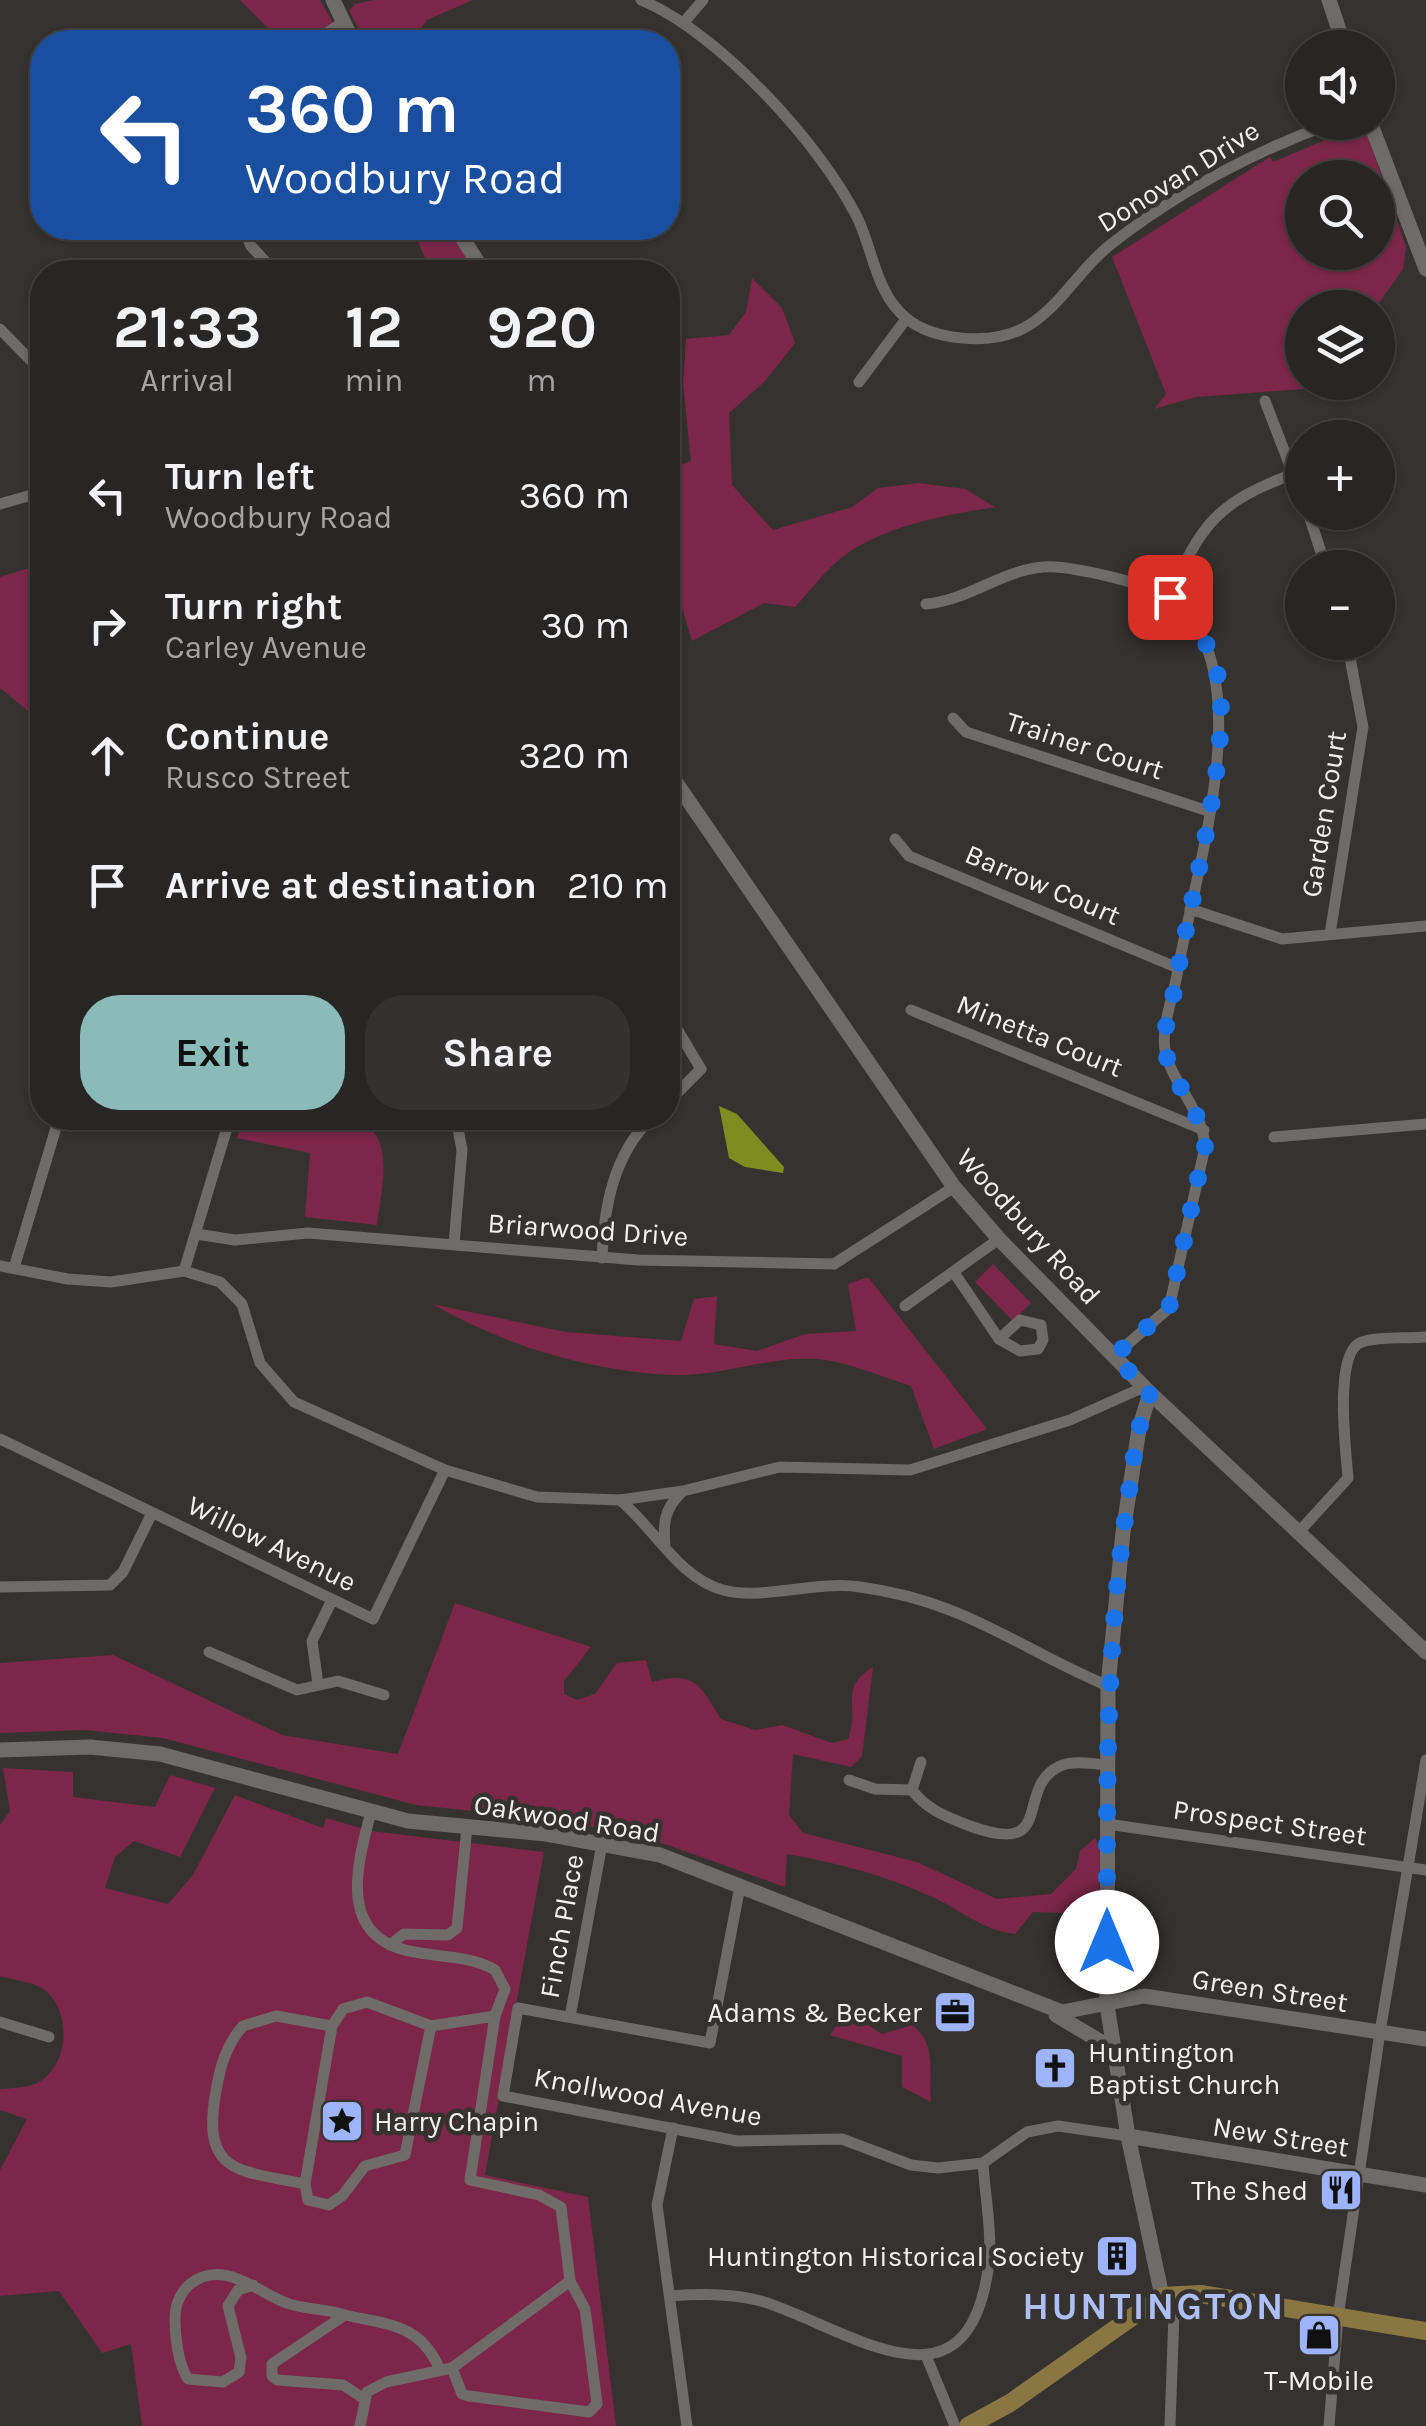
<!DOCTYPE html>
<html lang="en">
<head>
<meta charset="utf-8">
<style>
  body { margin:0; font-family:Karla,sans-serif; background:#343231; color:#f1f3f6; height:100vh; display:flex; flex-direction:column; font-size:38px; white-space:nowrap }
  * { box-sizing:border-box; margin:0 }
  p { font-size:32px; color:#a5a5a6 }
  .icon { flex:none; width:55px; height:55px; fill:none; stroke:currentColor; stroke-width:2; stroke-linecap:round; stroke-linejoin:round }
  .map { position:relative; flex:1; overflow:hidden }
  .panel { position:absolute; left:30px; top:260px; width:650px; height:870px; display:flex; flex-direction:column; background:#282624; border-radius:40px; box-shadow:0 2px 8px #0004,0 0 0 2px #444341 }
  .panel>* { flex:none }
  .guide { position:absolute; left:30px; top:30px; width:650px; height:210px; border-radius:40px; box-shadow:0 2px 8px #0004,0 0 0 2px #444341; background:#1a4fa0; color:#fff; overflow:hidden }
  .buttons { position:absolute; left:1285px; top:30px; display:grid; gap:20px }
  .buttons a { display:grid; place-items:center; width:110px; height:110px; border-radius:50%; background:#282624; box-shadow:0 2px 8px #0004,0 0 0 2px #444341; font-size:50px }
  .pin { position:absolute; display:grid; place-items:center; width:85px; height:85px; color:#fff; margin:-42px; border-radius:20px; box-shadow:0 5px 15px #0006 }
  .me { position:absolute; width:110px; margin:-55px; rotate:0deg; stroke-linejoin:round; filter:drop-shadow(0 0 8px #0008) }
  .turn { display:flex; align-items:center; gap:35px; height:210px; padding:0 50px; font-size:45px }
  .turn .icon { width:130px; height:130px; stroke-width:2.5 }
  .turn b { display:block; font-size:70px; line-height:85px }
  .eta { display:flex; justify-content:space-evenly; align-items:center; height:170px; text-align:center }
  .eta b { font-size:60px; font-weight:700; line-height:70px }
  .primary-button { display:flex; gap:20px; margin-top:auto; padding:20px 50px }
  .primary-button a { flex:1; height:115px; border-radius:40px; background:#8bbbb9; color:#111; font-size:40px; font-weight:700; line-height:115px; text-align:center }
  .primary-button a+a { background:#343231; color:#f1f3f6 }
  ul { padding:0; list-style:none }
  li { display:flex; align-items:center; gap:30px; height:130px; padding:0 50px }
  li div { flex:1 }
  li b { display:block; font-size:38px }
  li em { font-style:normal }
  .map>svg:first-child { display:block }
</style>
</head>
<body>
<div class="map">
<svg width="1426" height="2426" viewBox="0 0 1426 2426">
  <rect width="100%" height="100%" fill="#353230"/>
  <!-- green -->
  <g fill="#7c2749" fill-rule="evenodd">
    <polygon points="240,0 320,0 344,42 282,42"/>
    <polygon points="374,0 473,0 427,20 410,42 366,42 349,11 355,4"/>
    <path d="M1349,130L1367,134L1406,247L1403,269L1376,307L1302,308V382L1354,385L1196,397L1154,409L1166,394L1112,257L1270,157L1273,162ZM1302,178H1378V252H1302Z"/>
    <polygon points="412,228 451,228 477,272 431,272"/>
    <path d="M752,278L782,308L795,343L765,381L729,413L732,485L773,530L852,507L878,488L918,483L965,489L995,507C946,515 887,525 845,555C826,569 811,590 795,607L764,603L692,641L677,591L668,588V470L691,461L683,384L686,339L729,335L746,312Z"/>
    <polygon points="42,564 42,666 33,670 28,711 0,688 0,577"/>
    <path d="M244,1118H354C398,1134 381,1189 377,1225L305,1217L310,1153L237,1138Z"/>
    <polygon points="993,1264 1031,1303 1013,1321 975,1282"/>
    <path d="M868,1277L987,1429L934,1449L911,1386C882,1377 846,1361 816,1359C766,1356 722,1377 672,1375C588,1371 504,1345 432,1304L566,1332L681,1341L694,1299L717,1296L714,1344L757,1351L805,1334L856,1331L848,1284Z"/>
    <path d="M455,1603L591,1647L564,1681V1694L577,1700L595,1694L617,1663L646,1660L652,1682C695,1670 700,1685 721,1719L755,1730L782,1725L832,1743L848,1739C861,1706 837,1689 873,1667L862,1756L851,1767L793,1754L789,1815L803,1833L917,1862L997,1899L1051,1894L1076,1869L1080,1851L1095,1838L1100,1850L1098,1914L1033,1912L1015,1934C981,1930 960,1909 930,1896C883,1875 838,1863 787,1854L785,1887L662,1843L565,1821L416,1805L163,1738L84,1730L0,1733V1663L113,1655L282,1735L398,1754Z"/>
    <path d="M3,1768L73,1772V1797L155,1807L170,1775L215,1788L180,1857L134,1841L115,1857L105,1888L168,1904L193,1875L235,1795L323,1828L326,1818L371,1831L544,1852L485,2175L588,2197L616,2426H142L131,2344L102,2353L59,2291L0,2296V2170L27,2119L0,2110V2089C10,2088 23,2088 32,2085C69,2072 73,2014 46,1991C36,1982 13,1980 0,1976V1825L10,1811Z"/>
    <path d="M853,2016L882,2034L912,2025C938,2044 928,2073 931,2102L902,2087V2056L830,2035L838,2023Z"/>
  </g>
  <!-- water -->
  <polygon fill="#7e8c20" points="719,1106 737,1114 784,1167 783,1173 745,1167 729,1158"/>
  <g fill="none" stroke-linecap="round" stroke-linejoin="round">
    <!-- street -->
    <g stroke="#6e6b69" stroke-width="11">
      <path d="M641,0C718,32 819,142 857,217C873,249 875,292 906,318C934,341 990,345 1022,329C1059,310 1078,270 1110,245C1177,192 1255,151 1335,122"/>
      <polyline points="685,21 703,0"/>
      <polyline points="314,42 343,22"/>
      <polyline points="243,228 251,246 275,272"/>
      <polyline points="0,329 42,372"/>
      <polyline points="859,382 906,319"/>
      <polyline points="1265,401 1302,497"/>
      <polyline points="0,504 42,492"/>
      <polyline points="1308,512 1326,568"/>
      <path d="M1170,597C1200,524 1218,502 1293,474"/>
      <path d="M926,604C973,600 1008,564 1056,567C1081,569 1152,584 1172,599C1265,669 1193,877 1177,975C1173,996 1161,1029 1165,1050C1172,1084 1203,1110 1205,1147L1169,1308L1114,1356"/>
      <polyline points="953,718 966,732 1208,811"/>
      <polyline points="895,839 909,856 1178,968"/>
      <polyline points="1190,909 1282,939 1426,926"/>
      <polyline points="1330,934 1363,727 1347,642"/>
      <polyline points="911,1010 1204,1130"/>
      <polyline points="668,1014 701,1069 668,1102"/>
      <polyline points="1274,1137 1426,1124"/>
      <polyline points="196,1234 235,1240 308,1233 638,1260 834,1264 954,1187"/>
      <polyline points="454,1244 462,1150 456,1118"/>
      <path d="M602,1258C604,1207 613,1156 651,1118"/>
      <polyline points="0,1266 68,1279 111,1282 184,1271 220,1282 242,1304 260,1363 294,1402 445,1470 537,1497 620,1500 683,1491 780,1467 910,1470 1070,1420 1144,1387"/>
      <polyline points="14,1268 59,1118"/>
      <polyline points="184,1271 230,1118"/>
      <polyline points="955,1274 999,1339"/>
      <polyline points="905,1306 999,1239"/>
      <polygon points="1020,1320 1041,1325 1043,1340 1038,1349 1020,1351 999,1339"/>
      <polyline points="0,1439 373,1619 445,1470"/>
      <path d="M620,1500C654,1528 679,1578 723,1590C761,1601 816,1580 860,1587C965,1601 1016,1647 1108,1686"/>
      <path d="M1297,1534L1348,1478C1346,1451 1333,1351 1362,1342C1381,1336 1406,1339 1426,1337"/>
      <path d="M665,1547C663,1524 664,1509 681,1493"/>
      <polyline points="0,1587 110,1585 123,1572 152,1513"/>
      <polyline points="209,1652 297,1690 338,1681 384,1695"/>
      <polyline points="318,1684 312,1641 332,1600"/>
      <polyline points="849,1780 875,1789 912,1790"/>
      <path d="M912,1790C927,1810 947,1817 970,1826C1058,1858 1013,1788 1060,1766C1073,1760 1093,1764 1107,1765"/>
      <polyline points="912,1790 921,1762"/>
      <path d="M371,1812C355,1871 337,1942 420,1953C445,1957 473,1957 495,1970L505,1989L495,2016"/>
      <polyline points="1107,1824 1426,1870"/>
      <polyline points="740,1886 710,2043 518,2008 503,2096 737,2141 842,2139 911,2165 938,2168 983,2163 1027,2132 1058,2126 1128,2136"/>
      <polyline points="390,1945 404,1934 448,1935 457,1928 467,1827"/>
      <polyline points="570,2017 602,1844"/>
      <polyline points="0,2022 49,2037"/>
      <polyline points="673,2128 657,2205 687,2426"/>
      <path d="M305,2184C237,2170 201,2174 216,2091C220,2067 226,2045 243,2026L276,2016L332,2026"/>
      <path d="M253,2285L238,2290L228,2306L241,2358L239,2372L223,2382L188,2379C178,2364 175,2337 175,2319C175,2306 180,2293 190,2284C222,2259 255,2290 284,2302C303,2310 325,2308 345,2315"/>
      <path d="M670,2296C700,2294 731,2293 761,2301C849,2328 970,2426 989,2262C992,2231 985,2195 983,2163"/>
      <polyline points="1162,2296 1174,2313 1170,2426"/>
      <polyline points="927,2358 955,2426"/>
      <polyline points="452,2368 570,2281"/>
      <path d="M363,2398L343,2385L277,2380L272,2376V2364L345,2315C389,2325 421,2324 440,2370"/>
      <polyline points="360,2426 367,2392 386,2382 452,2368 462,2394 469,2396 589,2412 597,2404 585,2309 570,2281 561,2207 539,2195 470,2180 495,2016 431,2026 367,2002 343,2009 332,2026 305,2184 308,2200 329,2205 343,2195 365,2166 405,2155 431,2026"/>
      <polyline points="1329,2426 1338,2317 1380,2032 1426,1760"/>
    </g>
    <!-- secondary -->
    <g stroke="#6e6b69" stroke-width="15">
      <polyline points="333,0 353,42"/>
      <polyline points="1329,0 1345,48"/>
      <polyline points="1370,122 1426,269"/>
      <polyline points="456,228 484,272"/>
      <polyline points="668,771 954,1187 999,1239 1150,1393 1426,1652"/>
      <polyline points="1150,1393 1139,1429 1123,1532 1108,1686 1107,2005 1128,2136 1162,2296"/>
      <polyline points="0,1750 90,1747 160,1754 408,1821 546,1834 660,1855 1062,2012 1144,1996 1426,2039"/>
      <polyline points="1056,2015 1113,2049"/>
      <polyline points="1128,2136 1426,2185"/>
    </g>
    <!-- primary -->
    <polyline stroke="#8a7643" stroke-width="18" points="968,2426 1010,2403 1162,2296 1201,2294 1426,2331"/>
  </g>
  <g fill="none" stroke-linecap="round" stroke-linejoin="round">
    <!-- route -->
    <path stroke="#1a73e8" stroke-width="18" stroke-dasharray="0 32.4" d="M1107,1942C1107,1798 1105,1656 1126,1513C1132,1472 1135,1431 1150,1393L1114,1356L1169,1308L1205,1147C1203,1110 1171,1084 1165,1049C1162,1031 1173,1001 1176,982C1188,906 1235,741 1217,673C1209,642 1193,619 1170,597"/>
  </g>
  <!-- icons -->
  <defs>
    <g id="office-square" transform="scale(2.25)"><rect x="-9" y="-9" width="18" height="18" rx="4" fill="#9db4fd" stroke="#353230"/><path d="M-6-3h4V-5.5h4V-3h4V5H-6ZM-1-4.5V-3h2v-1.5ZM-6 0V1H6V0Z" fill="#111"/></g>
    <g id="church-square" transform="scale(2.25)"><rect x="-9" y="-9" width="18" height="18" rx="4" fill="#9db4fd" stroke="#353230"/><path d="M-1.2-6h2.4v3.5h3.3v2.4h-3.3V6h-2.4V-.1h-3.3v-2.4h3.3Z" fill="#111"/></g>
    <g id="sight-square" transform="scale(2.25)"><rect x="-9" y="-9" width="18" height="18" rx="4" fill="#9db4fd" stroke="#353230"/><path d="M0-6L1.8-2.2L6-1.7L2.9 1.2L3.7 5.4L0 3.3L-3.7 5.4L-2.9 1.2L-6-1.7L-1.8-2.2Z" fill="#111"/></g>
    <g id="restaurant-square" transform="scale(2.25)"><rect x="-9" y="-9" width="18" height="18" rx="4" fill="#9db4fd" stroke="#353230"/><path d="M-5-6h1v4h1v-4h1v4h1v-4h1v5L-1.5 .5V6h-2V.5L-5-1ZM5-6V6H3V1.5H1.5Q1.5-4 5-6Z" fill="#111"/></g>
    <g id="building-square" transform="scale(2.25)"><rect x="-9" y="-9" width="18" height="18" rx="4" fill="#9db4fd" stroke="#353230"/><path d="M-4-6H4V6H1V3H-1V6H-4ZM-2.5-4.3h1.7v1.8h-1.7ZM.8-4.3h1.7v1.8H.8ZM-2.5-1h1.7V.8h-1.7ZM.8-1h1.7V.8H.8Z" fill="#111"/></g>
    <g id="shop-square" transform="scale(2.25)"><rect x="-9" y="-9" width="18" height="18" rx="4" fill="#9db4fd" stroke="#353230"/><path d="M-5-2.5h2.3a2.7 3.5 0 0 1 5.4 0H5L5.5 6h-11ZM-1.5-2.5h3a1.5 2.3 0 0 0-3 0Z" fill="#111"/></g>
  </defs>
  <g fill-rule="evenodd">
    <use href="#office-square" x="955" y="2012"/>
    <use href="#church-square" x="1055" y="2068"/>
    <use href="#sight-square" x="342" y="2121"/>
    <use href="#restaurant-square" x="1341" y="2190"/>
    <use href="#building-square" x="1117" y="2256"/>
    <use href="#shop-square" x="1319" y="2335"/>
  </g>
  <g text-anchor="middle" stroke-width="9" stroke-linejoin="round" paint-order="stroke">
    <!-- street labels -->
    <g font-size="28" fill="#f3f1f0" stroke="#353230">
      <text transform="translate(1178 176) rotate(-32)" y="10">Donovan Drive</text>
      <text transform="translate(1085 745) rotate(18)" y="10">Trainer Court</text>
      <text transform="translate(1323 814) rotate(-81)" y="10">Garden Court</text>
      <text transform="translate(1043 884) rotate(23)" y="10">Barrow Court</text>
      <text transform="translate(1040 1035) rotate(22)" y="10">Minetta Court</text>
      <text transform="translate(1029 1226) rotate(48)" y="10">Woodbury Road</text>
      <text transform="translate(588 1229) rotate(4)" y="10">Briarwood Drive</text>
      <text transform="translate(272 1543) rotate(26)" y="10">Willow Avenue</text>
      <text transform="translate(567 1818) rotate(9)" y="10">Oakwood Road</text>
      <text transform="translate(1270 1822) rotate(8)" y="10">Prospect Street</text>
      <text transform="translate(561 1926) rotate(-80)" y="10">Finch Place</text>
      <text transform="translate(1270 1990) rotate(9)" y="10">Green Street</text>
      <text transform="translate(648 2096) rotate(10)" y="10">Knollwood Avenue</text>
      <text transform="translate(1281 2136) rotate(9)" y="10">New Street</text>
    </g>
    <!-- poi labels -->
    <g font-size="28" fill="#f3f1f0" stroke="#353230" text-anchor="end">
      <text x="922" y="2022">Adams &amp; Becker</text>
      <text x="1088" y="2062" text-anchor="start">Huntington<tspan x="1088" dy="32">Baptist Church</tspan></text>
      <text x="374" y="2131" text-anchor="start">Harry Chapin</text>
      <text x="1308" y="2200">The Shed</text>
      <text x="1084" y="2266">Huntington Historical Society</text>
      <text x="1319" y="2390" text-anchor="middle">T-Mobile</text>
    </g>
    <!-- district labels -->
    <g font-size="38" font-weight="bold" letter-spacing="2.5" fill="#adbff5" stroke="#353230">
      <text x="1154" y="2319">HUNTINGTON</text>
    </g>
  </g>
</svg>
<div class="buttons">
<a><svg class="icon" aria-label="sound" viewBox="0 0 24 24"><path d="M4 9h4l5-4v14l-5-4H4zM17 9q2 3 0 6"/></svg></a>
<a><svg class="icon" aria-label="search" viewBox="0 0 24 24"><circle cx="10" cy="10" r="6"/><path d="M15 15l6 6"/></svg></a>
<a><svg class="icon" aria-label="layers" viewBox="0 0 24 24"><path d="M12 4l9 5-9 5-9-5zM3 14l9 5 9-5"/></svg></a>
<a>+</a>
<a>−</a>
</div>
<div class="pin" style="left:1170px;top:597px;background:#d93025"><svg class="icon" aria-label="arrive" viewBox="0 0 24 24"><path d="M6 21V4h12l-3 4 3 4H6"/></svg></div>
<svg class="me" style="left:1107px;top:1942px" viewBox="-20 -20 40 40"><circle r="19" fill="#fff"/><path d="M0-13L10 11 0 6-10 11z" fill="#1a73e8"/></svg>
<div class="guide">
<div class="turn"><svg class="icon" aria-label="left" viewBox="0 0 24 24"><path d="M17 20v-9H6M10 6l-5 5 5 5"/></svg><div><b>360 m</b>Woodbury Road</div></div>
</div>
<section class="panel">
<div class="eta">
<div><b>21:33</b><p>Arrival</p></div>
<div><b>12</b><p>min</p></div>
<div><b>920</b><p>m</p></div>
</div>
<ul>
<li><svg class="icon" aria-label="left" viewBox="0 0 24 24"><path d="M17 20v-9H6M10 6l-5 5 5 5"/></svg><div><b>Turn left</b><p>Woodbury Road</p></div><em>360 m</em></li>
<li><svg class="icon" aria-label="right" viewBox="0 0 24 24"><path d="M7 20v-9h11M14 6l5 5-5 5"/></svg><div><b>Turn right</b><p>Carley Avenue</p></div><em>30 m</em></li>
<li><svg class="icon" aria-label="ahead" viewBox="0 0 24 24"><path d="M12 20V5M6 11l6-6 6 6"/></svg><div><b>Continue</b><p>Rusco Street</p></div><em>320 m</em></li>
<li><svg class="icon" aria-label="arrive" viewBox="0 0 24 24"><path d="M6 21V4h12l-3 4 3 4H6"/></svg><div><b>Arrive at destination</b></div><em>210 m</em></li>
</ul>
<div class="primary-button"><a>Exit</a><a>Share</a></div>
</section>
</div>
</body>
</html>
